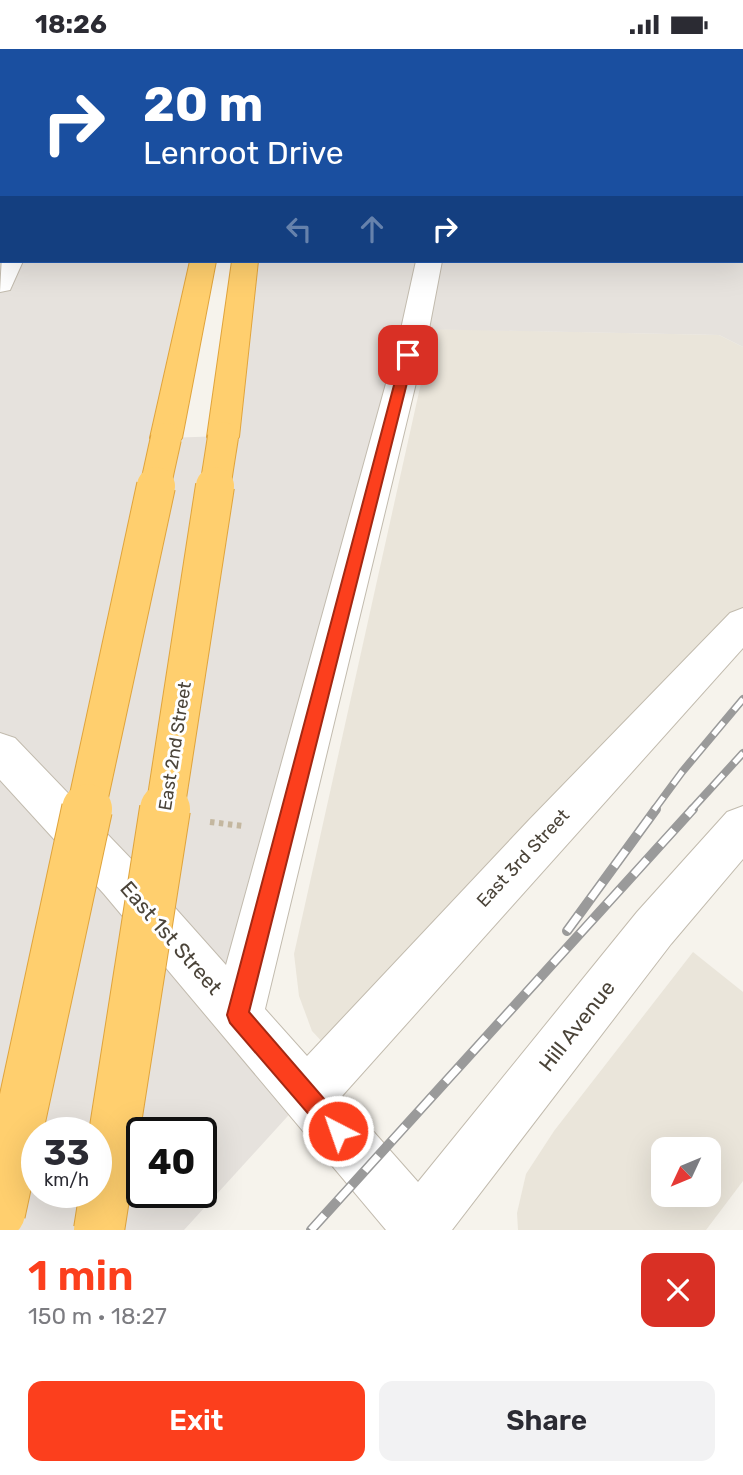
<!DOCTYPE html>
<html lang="en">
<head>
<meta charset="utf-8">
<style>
  body { margin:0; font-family:Rubik,sans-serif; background:#f2f2f3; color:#2b2b33; height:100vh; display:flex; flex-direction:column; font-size:26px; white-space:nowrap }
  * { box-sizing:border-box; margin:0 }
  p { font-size:23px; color:#7c7c81 }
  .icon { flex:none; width:38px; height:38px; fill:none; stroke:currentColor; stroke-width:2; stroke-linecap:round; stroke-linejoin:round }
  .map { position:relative; height:1181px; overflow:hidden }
  .drawer { display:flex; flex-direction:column; background:#fff; flex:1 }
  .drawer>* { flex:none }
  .top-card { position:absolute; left:0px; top:0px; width:744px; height:214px; box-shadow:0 7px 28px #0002; background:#1a4fa0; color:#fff; overflow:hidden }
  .needle { width:46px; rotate:226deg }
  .controls { position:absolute; left:651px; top:1088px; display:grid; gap:14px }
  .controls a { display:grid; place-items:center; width:70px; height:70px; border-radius:14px; background:#fff; box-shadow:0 7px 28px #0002; font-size:35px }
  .speed { position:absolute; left:21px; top:1068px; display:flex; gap:14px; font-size:35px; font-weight:700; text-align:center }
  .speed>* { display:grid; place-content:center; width:91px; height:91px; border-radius:50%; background:#fff; box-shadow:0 7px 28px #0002; line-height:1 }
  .speed small { font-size:18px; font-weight:400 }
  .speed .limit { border:4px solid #111; border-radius:10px; background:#fff; color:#111 }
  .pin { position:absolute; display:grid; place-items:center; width:60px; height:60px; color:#fff; margin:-30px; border-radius:14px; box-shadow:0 4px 10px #0006 }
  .me { position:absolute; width:77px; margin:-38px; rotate:319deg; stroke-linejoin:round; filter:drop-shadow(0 0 5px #0008) }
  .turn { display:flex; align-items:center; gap:24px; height:147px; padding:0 28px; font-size:32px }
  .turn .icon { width:91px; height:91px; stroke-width:2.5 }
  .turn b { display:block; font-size:49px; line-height:60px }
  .lanes { display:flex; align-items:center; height:66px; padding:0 28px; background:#0003; justify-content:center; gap:35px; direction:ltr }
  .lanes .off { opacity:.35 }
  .round { display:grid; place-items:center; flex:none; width:74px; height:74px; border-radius:14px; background:#f2f2f3 }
  .overview { display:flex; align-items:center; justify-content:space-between; height:119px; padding:0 28px }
  h1 { font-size:42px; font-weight:600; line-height:52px; color:#fc3f1d }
  .action { display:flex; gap:14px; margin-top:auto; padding:14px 28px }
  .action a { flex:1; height:80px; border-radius:14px; background:#fc3f1d; color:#fff; font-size:28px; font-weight:600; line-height:80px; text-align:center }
  .action a+a { background:#f2f2f3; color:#2b2b33 }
  .status { display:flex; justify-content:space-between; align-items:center; height:49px; padding:0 35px; background:#fff; direction:ltr }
  .status svg { height:19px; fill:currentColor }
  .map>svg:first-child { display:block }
</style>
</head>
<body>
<div class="status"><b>18:26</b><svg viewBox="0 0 49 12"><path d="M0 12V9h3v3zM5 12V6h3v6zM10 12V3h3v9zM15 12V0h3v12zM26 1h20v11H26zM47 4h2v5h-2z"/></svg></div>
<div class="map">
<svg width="743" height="1181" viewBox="0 0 743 1181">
  <rect width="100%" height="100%" fill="#f6f3ec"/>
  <!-- residential -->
  <g fill="#eae5da" fill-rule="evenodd">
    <polygon points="433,280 719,286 743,298 743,582 326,997 312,982 299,947 294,905"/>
    <path d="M693,903L743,943V1132L706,1181H518L517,1164L526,1125L554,1082ZM663,1101H709V1146H663Z"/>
  </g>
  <!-- industrial -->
  <path fill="#e6e2dd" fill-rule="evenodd" d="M0,0H248L2,2V212H203L167,389L223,387L245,212H742V2L461,0H743V298L719,286L415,280L238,966L307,1046L184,1181H0ZM37,1083H96V1143H37ZM142,1083H201V1143H142Z"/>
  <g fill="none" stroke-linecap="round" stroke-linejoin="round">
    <!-- minor casing -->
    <g stroke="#c2bbae" stroke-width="2">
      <g id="minor">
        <polygon points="92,0 112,0 91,2"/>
        <polygon points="451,0 471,0 472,2 452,2"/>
        <polygon points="561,0 581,0 582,2 562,2"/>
        <polygon points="597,0 743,0 743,6 742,2 596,2"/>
        <rect x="742" y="37" width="1" height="12"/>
        <polygon points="2,206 2,212 23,212 10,241 0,243"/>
        <polygon points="416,212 442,212 429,280 265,960 307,1007 529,771 730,564 743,559 743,599 342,1047 418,1133 637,863 727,763 743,757 743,810 671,895 452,1181 386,1181 104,845 0,731 0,684 15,689 136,815 226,916 401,280"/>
      </g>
    </g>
    <!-- highway casing -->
    <g stroke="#e0a43c" stroke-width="2">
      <g id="highway">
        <polygon points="238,0 258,0 237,2"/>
        <rect x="267" y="0" width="20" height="2"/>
        <polygon points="190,212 216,212 182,389 177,396 166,399 155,396 150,389"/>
        <polygon points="232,212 258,212 239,388 234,395 223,398 212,395 207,388"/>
      </g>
    </g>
    <!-- path -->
    <polyline stroke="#c4b79f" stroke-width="6" stroke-dasharray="4.5 4.5" stroke-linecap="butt" points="210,773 243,777"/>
    <!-- minor -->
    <use href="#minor" fill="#fff" fill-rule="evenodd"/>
    <!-- highway -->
    <use href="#highway" fill="#ffcf6e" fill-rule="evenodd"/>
    <!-- rail-far1 casing -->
    <g stroke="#9a9a9a" stroke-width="8">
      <g id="rail-far1">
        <polyline points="654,761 682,723 743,650"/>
        <polyline points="691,761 743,704"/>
      </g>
    </g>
    <!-- rail casing -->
    <g stroke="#9a9a9a" stroke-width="10">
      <g id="rail">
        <polyline points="567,882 656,760"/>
        <polyline points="311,1181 693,760"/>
      </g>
    </g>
    <!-- rail-far1 -->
    <use href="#rail-far1" stroke="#fff" stroke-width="5" stroke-dasharray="16" stroke-linecap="butt"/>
    <!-- rail -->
    <use href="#rail" stroke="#fff" stroke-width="7" stroke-dasharray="20" stroke-linecap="butt"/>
    <!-- highway-bridge-far2 casing -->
    <g stroke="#e0a43c" stroke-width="32" stroke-linecap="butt">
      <g id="highway-bridge-far2">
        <polyline points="155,439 166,389"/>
        <polyline points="215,439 223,388"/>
      </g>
    </g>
    <!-- highway-bridge-far1 casing -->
    <g stroke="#e0a43c" stroke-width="40" stroke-linecap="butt">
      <g id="highway-bridge-far1">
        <polyline points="86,761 156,437"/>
        <polyline points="165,761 215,437"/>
      </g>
    </g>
    <!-- highway-bridge casing -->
    <g stroke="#e0a43c" stroke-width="52" stroke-linecap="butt">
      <g id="highway-bridge">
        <polyline points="0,1164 87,760"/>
        <polyline points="99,1181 165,760"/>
      </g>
    </g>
    <!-- highway-bridge-far2 -->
    <use href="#highway-bridge-far2" stroke="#ffcf6e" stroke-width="30"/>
    <!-- highway-bridge-far1 -->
    <use href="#highway-bridge-far1" stroke="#ffcf6e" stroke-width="38"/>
    <!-- highway-bridge -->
    <use href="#highway-bridge" stroke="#ffcf6e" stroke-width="50"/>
  </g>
  <!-- route -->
  <polygon fill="#fc3f1d" stroke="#a42913" stroke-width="2" points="408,303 414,306 249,963 345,1074 349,1082 345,1090 338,1093 330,1090 230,974 227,966 402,306"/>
  <g text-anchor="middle" stroke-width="6" stroke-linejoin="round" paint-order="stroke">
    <!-- street labels -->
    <g font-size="18" fill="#4b4439" stroke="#fff">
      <text transform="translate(175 697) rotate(-81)" y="6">East 2nd Street</text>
      <text transform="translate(523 809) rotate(-47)" y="6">East 3rd Street</text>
    </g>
    <!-- near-street labels -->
    <g font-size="21" fill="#4b4439" stroke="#fff">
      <text transform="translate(171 889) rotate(49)" y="7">East 1st Street</text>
      <text transform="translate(577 977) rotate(-52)" y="7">Hill Avenue</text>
    </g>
  </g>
</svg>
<div class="controls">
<a><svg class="needle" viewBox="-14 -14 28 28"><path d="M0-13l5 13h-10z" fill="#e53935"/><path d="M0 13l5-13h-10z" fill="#7c7c81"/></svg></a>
</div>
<div class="speed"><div>33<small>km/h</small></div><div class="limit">40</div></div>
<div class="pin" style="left:408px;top:306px;background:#d93025"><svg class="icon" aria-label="arrive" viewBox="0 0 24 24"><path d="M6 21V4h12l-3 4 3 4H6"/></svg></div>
<svg class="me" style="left:338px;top:1082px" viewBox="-20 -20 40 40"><circle r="17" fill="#fc3f1d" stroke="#fff" stroke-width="3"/><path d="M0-11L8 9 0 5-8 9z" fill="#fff"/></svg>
<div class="top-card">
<div class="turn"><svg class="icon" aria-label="right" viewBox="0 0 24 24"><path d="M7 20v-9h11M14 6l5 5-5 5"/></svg><div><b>20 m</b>Lenroot Drive</div></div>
<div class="lanes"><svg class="icon off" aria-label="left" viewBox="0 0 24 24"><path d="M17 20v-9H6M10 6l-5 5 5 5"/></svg><svg class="icon off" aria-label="ahead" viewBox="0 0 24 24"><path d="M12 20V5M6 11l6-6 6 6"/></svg><svg class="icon" aria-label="right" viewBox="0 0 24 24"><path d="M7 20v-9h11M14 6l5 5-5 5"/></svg></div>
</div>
</div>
<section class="drawer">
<div class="overview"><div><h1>1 min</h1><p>150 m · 18:27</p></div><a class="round" style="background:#d93025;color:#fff"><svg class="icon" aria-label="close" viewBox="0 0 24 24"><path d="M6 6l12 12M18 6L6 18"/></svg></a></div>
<div class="action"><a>Exit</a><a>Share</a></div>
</section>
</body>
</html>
